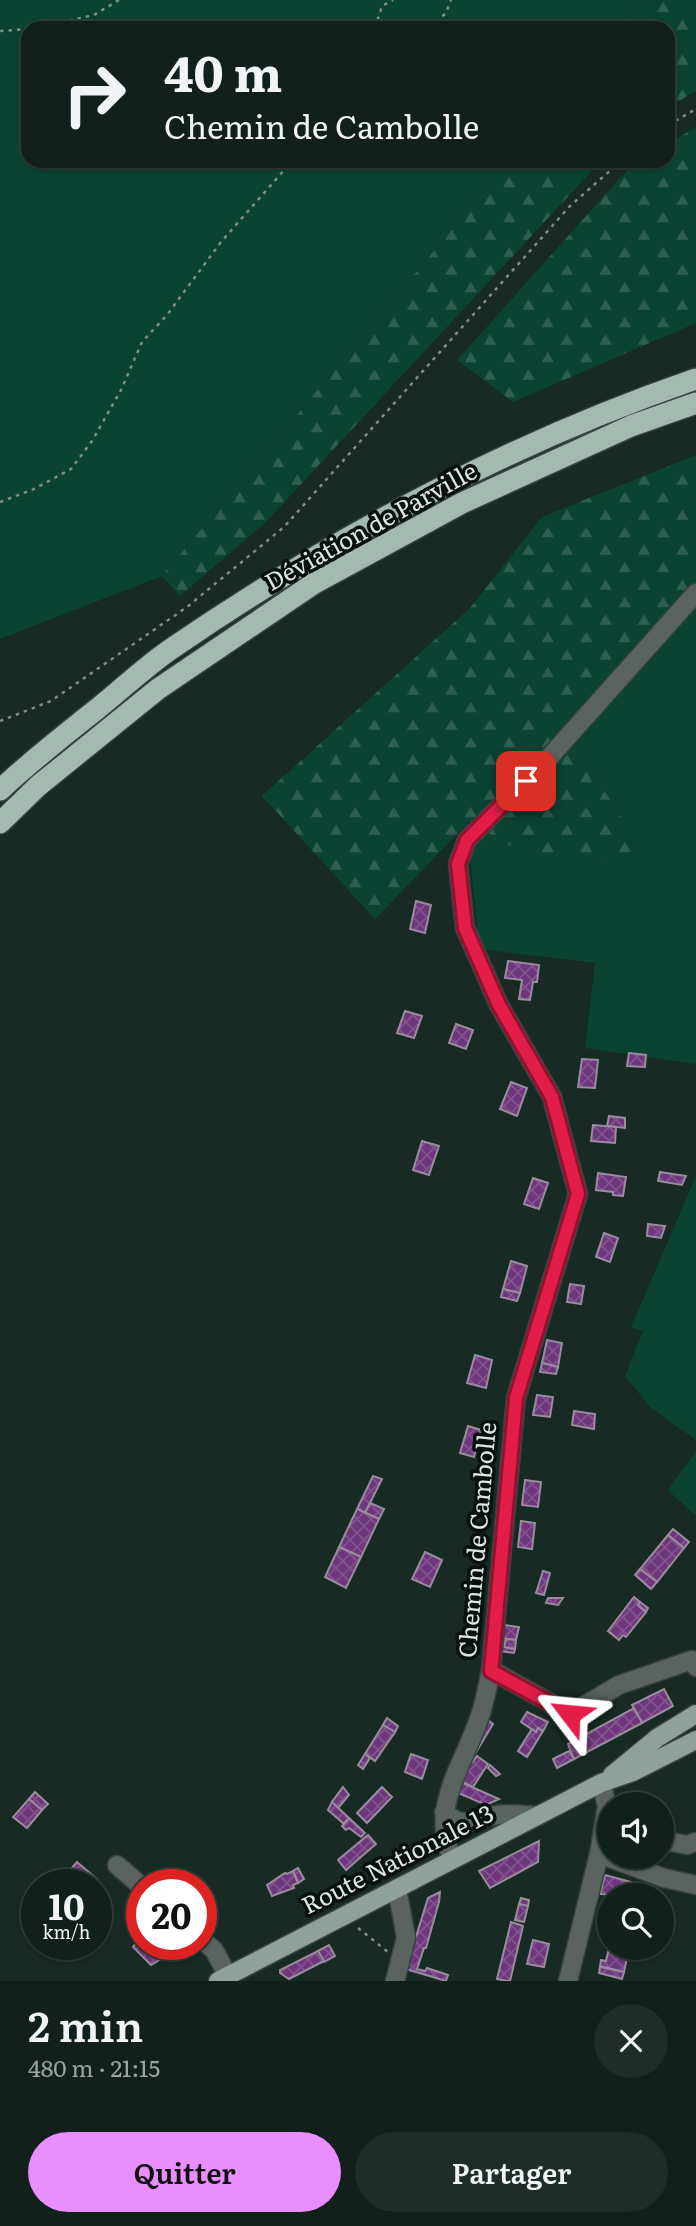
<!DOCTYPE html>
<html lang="fr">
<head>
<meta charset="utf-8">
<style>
  body { margin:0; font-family:Literata,serif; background:#1e2d27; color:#f1f3f6; height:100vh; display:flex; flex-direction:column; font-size:26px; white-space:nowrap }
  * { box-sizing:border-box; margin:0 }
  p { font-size:23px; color:#9ca3a2 }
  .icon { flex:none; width:38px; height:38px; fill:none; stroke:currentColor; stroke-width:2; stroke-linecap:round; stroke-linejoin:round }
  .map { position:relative; height:1981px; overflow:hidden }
  .sheet { display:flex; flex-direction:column; background:#11201a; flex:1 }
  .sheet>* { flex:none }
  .hud { position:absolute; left:21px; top:21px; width:654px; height:147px; border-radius:21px; box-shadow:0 2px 5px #0004,0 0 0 2px #303e39; background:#11201a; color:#f1f3f6; overflow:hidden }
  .buttons { position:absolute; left:597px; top:1792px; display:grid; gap:14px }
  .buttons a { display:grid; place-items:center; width:77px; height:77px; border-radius:50%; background:#11201a; box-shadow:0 2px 5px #0004,0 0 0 2px #303e39; font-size:35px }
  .speed { position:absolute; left:21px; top:1869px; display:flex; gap:14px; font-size:35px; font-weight:700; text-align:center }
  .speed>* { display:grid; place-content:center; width:91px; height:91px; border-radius:50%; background:#11201a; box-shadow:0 2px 5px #0004,0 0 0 2px #303e39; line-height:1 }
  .speed small { font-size:18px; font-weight:400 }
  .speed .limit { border:10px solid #d22; background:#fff; color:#111 }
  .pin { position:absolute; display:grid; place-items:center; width:60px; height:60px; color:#fff; margin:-30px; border-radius:14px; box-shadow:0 4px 10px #0006 }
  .me { position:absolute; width:77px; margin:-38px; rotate:299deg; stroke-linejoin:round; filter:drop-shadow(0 0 5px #0008) }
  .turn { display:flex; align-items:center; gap:24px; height:147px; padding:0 28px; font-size:32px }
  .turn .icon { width:91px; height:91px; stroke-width:2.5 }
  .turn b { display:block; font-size:49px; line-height:60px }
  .round { display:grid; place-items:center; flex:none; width:74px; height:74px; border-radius:37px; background:#1e2d27 }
  .headline { display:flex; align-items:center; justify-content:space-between; height:119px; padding:0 28px }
  h1 { font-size:42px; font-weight:600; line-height:52px }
  .primary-button { display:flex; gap:14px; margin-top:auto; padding:14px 28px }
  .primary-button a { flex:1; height:80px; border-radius:42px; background:#e98efe; color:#111; font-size:28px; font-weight:600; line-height:80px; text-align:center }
  .primary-button a+a { background:#1e2d27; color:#f1f3f6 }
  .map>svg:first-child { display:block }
</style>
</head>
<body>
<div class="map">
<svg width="696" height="1981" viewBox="0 0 696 1981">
  <defs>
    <pattern id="forest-firs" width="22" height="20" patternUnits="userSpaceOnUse" patternTransform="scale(1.75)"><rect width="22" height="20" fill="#0b4333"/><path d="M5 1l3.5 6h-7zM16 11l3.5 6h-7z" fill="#2e5e50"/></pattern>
    <pattern id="building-cross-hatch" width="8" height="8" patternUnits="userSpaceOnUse" patternTransform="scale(1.75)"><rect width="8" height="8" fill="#6e367c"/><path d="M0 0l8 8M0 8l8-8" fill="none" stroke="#82538e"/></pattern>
  </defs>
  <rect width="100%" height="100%" fill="#172a23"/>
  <!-- green -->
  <g fill="#0b4333">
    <polygon points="0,0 644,0 621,28 28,28 28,161 509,161 162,576 0,639"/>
    <polygon points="696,585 696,1064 585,1048 595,963 479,949 470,857 485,831 637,843 562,725"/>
    <polygon points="696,1176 696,1440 650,1407 625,1376 643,1331 631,1327"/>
    <polygon points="696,1451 696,1516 668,1490"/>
  </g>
  <!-- forest -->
  <g fill="url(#forest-firs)">
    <polygon points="644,0 696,0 696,91 669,107 668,28 621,28"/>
    <polygon points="696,127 696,323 513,402 457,360 631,166 639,161 668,161 669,143"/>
    <polygon points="509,161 601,161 265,523 180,596 162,576"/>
    <polygon points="696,455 696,585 562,725 638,843 637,864 518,850 469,822 375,919 262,796 470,608 542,517"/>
  </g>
  <!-- building -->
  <g fill="url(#building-cross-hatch)" stroke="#998c9c" stroke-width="2">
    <polygon points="416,901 431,905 425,933 410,929"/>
    <polygon points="508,961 539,965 537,982 533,982 530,1000 519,999 522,980 505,978"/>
    <polygon points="405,1011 422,1016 414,1038 397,1033"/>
    <polygon points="456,1024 473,1030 466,1049 449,1043"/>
    <polygon points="629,1053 646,1055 645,1067 627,1066"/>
    <polygon points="582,1059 598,1060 595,1088 578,1087"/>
    <polygon points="511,1082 527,1088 517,1116 500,1109"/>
    <polygon points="609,1116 625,1118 625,1128 607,1126"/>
    <polygon points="593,1125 616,1127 615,1143 591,1141"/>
    <polygon points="422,1141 439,1146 429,1175 413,1170"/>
    <polygon points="660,1172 686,1176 682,1185 658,1181"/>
    <polygon points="598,1173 626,1177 623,1196 613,1195 613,1192 596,1190"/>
    <polygon points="533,1178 548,1183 539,1209 524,1204"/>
    <polygon points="648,1224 665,1226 661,1238 647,1236"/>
    <polygon points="604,1233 618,1238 610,1262 596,1257"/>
    <polygon points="511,1261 527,1266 520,1293 503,1289"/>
    <polygon points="570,1284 584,1286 581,1304 567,1302"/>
    <polygon points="503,1289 520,1293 517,1301 501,1297"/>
    <polygon points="547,1340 562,1343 558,1367 542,1363"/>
    <polygon points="475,1355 492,1360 486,1388 467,1383"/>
    <polygon points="542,1363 558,1367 556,1374 540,1372"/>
    <polygon points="537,1395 553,1397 550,1417 533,1415"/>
    <polygon points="574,1411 595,1414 594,1429 572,1425"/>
    <polygon points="468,1426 481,1430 474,1457 460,1453"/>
    <polygon points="373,1476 382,1479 365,1513 357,1509"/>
    <polygon points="525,1480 541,1482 538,1507 522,1505"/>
    <polygon points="370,1503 384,1509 379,1519 365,1513"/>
    <polygon points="357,1509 379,1519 361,1557 339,1547"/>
    <polygon points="521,1521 535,1523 532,1549 518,1547"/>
    <polygon points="673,1529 689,1542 684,1548 668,1535"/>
    <polygon points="668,1535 684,1548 657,1582 640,1569"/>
    <polygon points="339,1547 361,1557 346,1588 325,1577"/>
    <polygon points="425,1552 442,1560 430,1587 412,1579"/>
    <polygon points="640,1569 657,1582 651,1589 635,1575"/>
    <polygon points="543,1571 550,1573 544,1595 536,1593"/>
    <polygon points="634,1597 640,1602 638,1605 646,1612 626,1637 623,1635 619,1640 608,1631"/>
    <polygon points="548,1598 563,1598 558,1605 546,1603"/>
    <polygon points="640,1602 648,1608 646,1612 638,1605"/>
    <polygon points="505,1625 519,1627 516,1640 502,1638"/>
    <polygon points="494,1637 506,1639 504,1647 515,1649 514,1653 500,1651"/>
    <polygon points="506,1639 516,1640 515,1649 504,1647"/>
    <polygon points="664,1689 673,1706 642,1723 632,1705"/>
    <polygon points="634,1708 642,1723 574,1759 568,1744"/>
    <polygon points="527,1712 548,1722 543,1731 538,1728 536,1732 521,1722"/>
    <polygon points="484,1717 493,1724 475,1754 466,1750"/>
    <polygon points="387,1718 398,1726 395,1732 383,1725"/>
    <polygon points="383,1725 395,1732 375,1761 365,1754"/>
    <polygon points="538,1728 543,1731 527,1757 518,1751 532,1729 536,1732"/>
    <polygon points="569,1751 574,1759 557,1768 553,1759"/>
    <polygon points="365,1754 370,1758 363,1769 358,1765"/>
    <polygon points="411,1754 428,1760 422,1779 405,1772"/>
    <polygon points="477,1756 488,1764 473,1787 454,1779 463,1774"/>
    <polygon points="490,1765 500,1774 496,1776 488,1768"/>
    <polygon points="454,1779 499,1799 486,1805 451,1790"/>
    <polygon points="343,1787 349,1795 338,1808 332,1802"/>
    <polygon points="382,1787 392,1797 367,1823 357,1813"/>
    <polygon points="35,1792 48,1804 42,1810 29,1799"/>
    <polygon points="29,1799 42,1810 27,1828 13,1817"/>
    <polygon points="332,1802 349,1818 344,1824 328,1810"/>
    <polygon points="349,1818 365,1833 361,1837 349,1828 346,1830 342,1826"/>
    <polygon points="368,1835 376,1844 346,1870 338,1860"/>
    <polygon points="539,1841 538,1862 490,1888 479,1871"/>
    <polygon points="77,1862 97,1879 92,1885 76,1885 65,1876"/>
    <polygon points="298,1868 304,1879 298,1883 293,1871"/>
    <polygon points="293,1871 298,1883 293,1885 294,1888 272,1896 267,1885 285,1873 287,1874"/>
    <polygon points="605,1875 631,1882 627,1895 600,1894"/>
    <polygon points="440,1892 439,1902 426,1948 424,1948 417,1969 425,1971 427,1968 448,1975 446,1981 406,1969 428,1898"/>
    <polygon points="521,1898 529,1900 528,1906 519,1904"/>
    <polygon points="519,1904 528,1906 524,1922 515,1920"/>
    <polygon points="511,1922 523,1926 510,1981 507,1981 497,1979"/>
    <polygon points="96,1935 101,1938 90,1952 80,1944 96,1944"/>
    <polygon points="139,1939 142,1944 146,1944 154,1950 164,1944 186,1944 151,1965 133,1947"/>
    <polygon points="533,1940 549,1944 544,1967 527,1964"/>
    <polygon points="329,1945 335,1956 324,1962 318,1951"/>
    <polygon points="609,1948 629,1948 624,1972 600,1966 601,1960 606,1961"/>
    <polygon points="318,1951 324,1961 289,1979 280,1973 280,1970"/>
    <polygon points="600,1967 624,1972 622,1979 599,1973"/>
  </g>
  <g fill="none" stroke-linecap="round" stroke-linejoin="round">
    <!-- minor casing -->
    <g stroke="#33443e" stroke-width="21">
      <g id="minor">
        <polyline points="491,1670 570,1714 619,1685 692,1660 696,1667"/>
        <path d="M444,1812C465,1831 474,1818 497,1815C510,1813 525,1815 538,1816"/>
        <polyline points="662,1840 687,1845 696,1842"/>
        <polyline points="599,1854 664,1878 696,1885"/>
        <path d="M452,1859C429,1804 465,1764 481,1713C485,1699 488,1685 491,1670L516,1398L578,1194L552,1097L499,1005L465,928L458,864L467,840L546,761L696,593"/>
        <polyline points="117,1865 142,1887"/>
        <polyline points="201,1939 214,1950 228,1976"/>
        <polyline points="395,1981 406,1938 397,1888"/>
        <polyline points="568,1981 599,1854 607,1806 601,1783"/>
      </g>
    </g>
    <!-- major casing -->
    <g stroke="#33443e" stroke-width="21">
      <g id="major">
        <polyline points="612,1775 657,1738 696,1714"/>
        <polyline points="218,1981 601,1783 633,1772 696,1740"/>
      </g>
    </g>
    <!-- highway casing -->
    <g stroke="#33443e" stroke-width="24">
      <g id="highway">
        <path d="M0,790C31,761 64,735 97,709C122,689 145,667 171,649C333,538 510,443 696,379"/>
        <polyline points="0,823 38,786 158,689 313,584 462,503 631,426 696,403"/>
      </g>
    </g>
    <!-- path -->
    <g stroke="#7f8e88" stroke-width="2.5" stroke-dasharray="3.5 5" stroke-linecap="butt">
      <polyline points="36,28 94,15 119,0"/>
      <polyline points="375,28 382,6 393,0"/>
      <polyline points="430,28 446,13 451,0"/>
      <polyline points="0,31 28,29"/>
      <polyline points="668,125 696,109"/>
      <polyline points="0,502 34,489 71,469 92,441 121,390 142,342 167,315 221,242 292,161"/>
      <polyline points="0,721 51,701 187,607 284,527 570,206 621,161"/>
      <polyline points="358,1928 388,1952"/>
    </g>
    <!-- minor -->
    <use href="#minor" stroke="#5a6360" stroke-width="18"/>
    <!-- major -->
    <use href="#major" stroke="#8ea19a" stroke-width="18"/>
    <!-- highway -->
    <use href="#highway" stroke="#a3bab1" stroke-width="21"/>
  </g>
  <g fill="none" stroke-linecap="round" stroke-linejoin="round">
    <!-- route casing -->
    <g stroke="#92132f" stroke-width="18">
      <polyline id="route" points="526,781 467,840 458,864 465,928 499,1005 552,1097 578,1194 516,1398 491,1671 570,1714"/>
    </g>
    <!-- route -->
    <use href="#route" stroke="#e11d48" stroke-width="12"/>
  </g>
  <g text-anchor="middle" stroke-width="7" stroke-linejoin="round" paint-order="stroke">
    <!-- street labels -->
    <g font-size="24" fill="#dce7e3" stroke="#08110e">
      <text transform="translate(371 527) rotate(-29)" y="8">Déviation de Parville</text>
      <text transform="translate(478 1540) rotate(-85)" y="8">Chemin de Cambolle</text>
      <text transform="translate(398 1860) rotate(-27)" y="8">Route Nationale 13</text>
    </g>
  </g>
</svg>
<div class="buttons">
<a><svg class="icon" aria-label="sound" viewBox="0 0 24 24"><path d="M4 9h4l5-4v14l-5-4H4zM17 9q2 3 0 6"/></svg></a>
<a><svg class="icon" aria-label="search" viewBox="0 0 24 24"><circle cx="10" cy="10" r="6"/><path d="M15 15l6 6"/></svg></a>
</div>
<div class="speed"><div>10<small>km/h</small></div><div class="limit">20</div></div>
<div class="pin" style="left:526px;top:781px;background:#d93025"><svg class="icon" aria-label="arrive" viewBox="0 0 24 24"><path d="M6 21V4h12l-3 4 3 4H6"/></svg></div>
<svg class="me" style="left:570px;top:1714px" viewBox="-20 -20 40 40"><path d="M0-17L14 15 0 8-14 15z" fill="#e11d48" stroke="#fff" stroke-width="4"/></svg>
<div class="hud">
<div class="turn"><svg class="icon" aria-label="right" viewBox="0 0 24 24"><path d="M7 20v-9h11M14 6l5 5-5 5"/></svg><div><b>40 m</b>Chemin de Cambolle</div></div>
</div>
</div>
<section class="sheet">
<div class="headline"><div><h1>2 min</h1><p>480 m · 21:15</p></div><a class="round"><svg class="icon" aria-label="close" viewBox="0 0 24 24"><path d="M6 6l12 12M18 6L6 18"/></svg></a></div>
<div class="primary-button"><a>Quitter</a><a>Partager</a></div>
</section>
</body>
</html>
